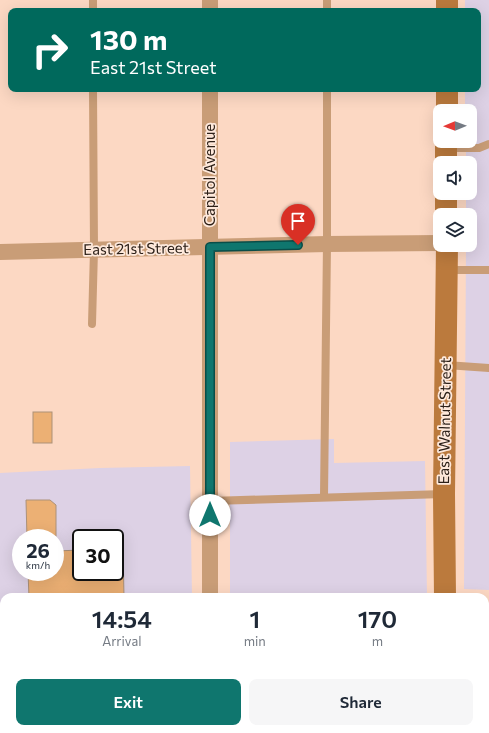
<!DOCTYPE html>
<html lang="en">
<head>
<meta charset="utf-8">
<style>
  body { margin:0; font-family:Commissioner,sans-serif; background:#f6f6f7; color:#1f2937; height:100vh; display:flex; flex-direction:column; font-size:15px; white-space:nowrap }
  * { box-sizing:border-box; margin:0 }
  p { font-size:13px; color:#747a83 }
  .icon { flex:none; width:22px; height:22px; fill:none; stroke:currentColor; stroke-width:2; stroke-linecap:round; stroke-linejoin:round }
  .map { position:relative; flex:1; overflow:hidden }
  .drawer { position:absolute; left:0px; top:593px; width:489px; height:140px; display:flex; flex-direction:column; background:#fff; border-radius:12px 12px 0 0; box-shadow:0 4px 16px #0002 }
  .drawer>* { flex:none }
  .top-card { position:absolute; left:8px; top:8px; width:473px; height:84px; border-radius:8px; box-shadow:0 4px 16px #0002; background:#00695c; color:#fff; overflow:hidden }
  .needle { width:26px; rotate:269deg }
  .tools { position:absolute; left:433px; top:104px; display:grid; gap:8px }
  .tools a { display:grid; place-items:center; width:44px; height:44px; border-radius:8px; background:#fff; box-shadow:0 4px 16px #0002; font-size:20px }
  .speed { position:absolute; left:12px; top:529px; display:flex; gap:8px; font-size:20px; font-weight:700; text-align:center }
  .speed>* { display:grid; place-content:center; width:52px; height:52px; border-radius:50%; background:#fff; box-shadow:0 4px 16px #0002; line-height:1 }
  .speed small { font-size:10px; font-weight:400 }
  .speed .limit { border:2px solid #111; border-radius:6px; background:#fff; color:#111 }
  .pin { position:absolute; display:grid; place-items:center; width:34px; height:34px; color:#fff; margin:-41px -17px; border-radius:50% 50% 50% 0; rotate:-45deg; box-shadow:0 0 4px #0007 }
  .pin .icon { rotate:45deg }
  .me { position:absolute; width:44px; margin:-22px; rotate:0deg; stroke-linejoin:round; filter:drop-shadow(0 0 3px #0008) }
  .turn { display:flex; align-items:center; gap:14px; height:84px; padding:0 16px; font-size:18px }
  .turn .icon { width:52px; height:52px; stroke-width:2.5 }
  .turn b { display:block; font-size:28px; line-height:34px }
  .eta { display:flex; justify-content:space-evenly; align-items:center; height:68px; text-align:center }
  .eta b { font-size:24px; font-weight:600; line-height:28px }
  .action { display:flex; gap:8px; margin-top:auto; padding:8px 16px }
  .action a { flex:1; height:46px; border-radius:8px; background:#0f766e; color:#fff; font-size:16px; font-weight:600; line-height:46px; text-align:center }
  .action a+a { background:#f6f6f7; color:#1f2937 }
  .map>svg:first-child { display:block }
</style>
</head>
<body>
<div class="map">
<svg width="489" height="733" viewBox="0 0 489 733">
  <rect width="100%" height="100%" fill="#fcd8c3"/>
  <!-- industrial -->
  <g fill="#ddd1e5" fill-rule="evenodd">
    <polygon points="465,0 489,0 489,590 464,589 466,245 470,245 470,215 466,215 466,193 470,193 470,163 466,163 466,141 470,141 470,111 465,111 465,89 478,89 478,11 465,11"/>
    <polygon points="334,439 334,463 425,461 427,597 230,597 230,442"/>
    <path d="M190,466L192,597H4V631H0V473L100,468ZM21,538H55V572H21ZM81,538H115V572H81Z"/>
    <polygon points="0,695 4,695 4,729 200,729 200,733 0,733"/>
  </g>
  <!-- building -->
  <g fill="#ecb074" stroke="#ac9178">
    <rect x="33" y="412" width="19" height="31"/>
    <polygon points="26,500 50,500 56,505 56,539 55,538 27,538"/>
    <polygon points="115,549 123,549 124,597 29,597 28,572 55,572 55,551 81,550 81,572 115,572"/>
  </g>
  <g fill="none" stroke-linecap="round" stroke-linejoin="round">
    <!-- lane -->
    <g stroke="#c99d77" stroke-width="8">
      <polyline points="93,0 93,11"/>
      <polyline points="327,11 327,0"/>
      <polyline points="446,148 479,148 489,144"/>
      <polyline points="448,270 489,270"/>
      <polyline points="92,324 94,250 93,89"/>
      <polyline points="446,365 489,368"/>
      <polyline points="324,497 327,244 327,89"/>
      <polyline points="210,501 444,494"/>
    </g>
    <!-- street -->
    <g stroke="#c99d77" stroke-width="16">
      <polyline points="210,0 210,11"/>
      <polyline points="0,252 327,244 440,243"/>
      <polyline points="210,597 210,89"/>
      <polyline points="210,733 211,729"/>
    </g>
    <!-- secondary -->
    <g stroke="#bb7a3d" stroke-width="22">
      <polyline points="447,11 447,0"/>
      <polyline points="447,111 447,89"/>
      <polyline points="446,163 446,141"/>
      <polyline points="446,193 446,215"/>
      <polyline points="445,597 444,494 447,245"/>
      <polyline points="448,729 448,733"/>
    </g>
    <!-- rail casing -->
    <g stroke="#8f786a" stroke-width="4.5">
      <g id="rail">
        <polyline points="485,632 489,630"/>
        <polyline points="485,661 489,661"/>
        <polyline points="0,669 4,669"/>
        <polyline points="485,678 489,678"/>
        <polyline points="0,688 4,688"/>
      </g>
    </g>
    <!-- rail -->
    <use href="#rail" stroke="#fee9dc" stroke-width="3" stroke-dasharray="9" stroke-linecap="butt"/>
  </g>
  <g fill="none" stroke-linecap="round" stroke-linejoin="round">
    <!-- route casing -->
    <g stroke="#0a4d48" stroke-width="10">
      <polyline id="route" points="210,515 210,247 298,245"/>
    </g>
    <!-- route -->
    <use href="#route" stroke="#0f766e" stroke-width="7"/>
  </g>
  <g text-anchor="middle" stroke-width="3.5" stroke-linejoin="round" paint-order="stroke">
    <!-- street labels -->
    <g font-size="15" fill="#2c2018" stroke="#fee9dc">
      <text transform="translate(210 175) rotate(-90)" y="5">Capitol Avenue</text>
      <text transform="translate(136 249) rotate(-1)" y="5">East 21st Street</text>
      <text transform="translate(445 421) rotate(-89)" y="5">East Walnut Street</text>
    </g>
  </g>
</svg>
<div class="tools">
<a><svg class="needle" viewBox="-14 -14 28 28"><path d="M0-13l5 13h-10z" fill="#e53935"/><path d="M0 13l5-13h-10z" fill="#747a83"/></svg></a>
<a><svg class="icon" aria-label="sound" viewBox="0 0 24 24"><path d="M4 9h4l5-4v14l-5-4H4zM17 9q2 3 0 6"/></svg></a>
<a><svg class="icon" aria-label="layers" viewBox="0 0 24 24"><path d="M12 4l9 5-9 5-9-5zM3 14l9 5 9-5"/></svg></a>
</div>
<div class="speed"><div>26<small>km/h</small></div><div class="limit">30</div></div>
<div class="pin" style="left:298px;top:245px;background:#d93025"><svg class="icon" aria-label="arrive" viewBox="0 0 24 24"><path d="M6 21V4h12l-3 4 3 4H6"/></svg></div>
<svg class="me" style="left:210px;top:515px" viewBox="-20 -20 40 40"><circle r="19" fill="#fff"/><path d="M0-13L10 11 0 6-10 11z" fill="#0f766e"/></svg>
<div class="top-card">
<div class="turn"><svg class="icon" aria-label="right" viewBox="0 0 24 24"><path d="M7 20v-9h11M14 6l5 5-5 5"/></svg><div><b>130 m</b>East 21st Street</div></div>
</div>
<section class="drawer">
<div class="eta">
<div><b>14:54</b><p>Arrival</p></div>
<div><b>1</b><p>min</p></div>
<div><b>170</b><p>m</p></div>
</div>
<div class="action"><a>Exit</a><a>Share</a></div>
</section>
</div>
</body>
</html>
